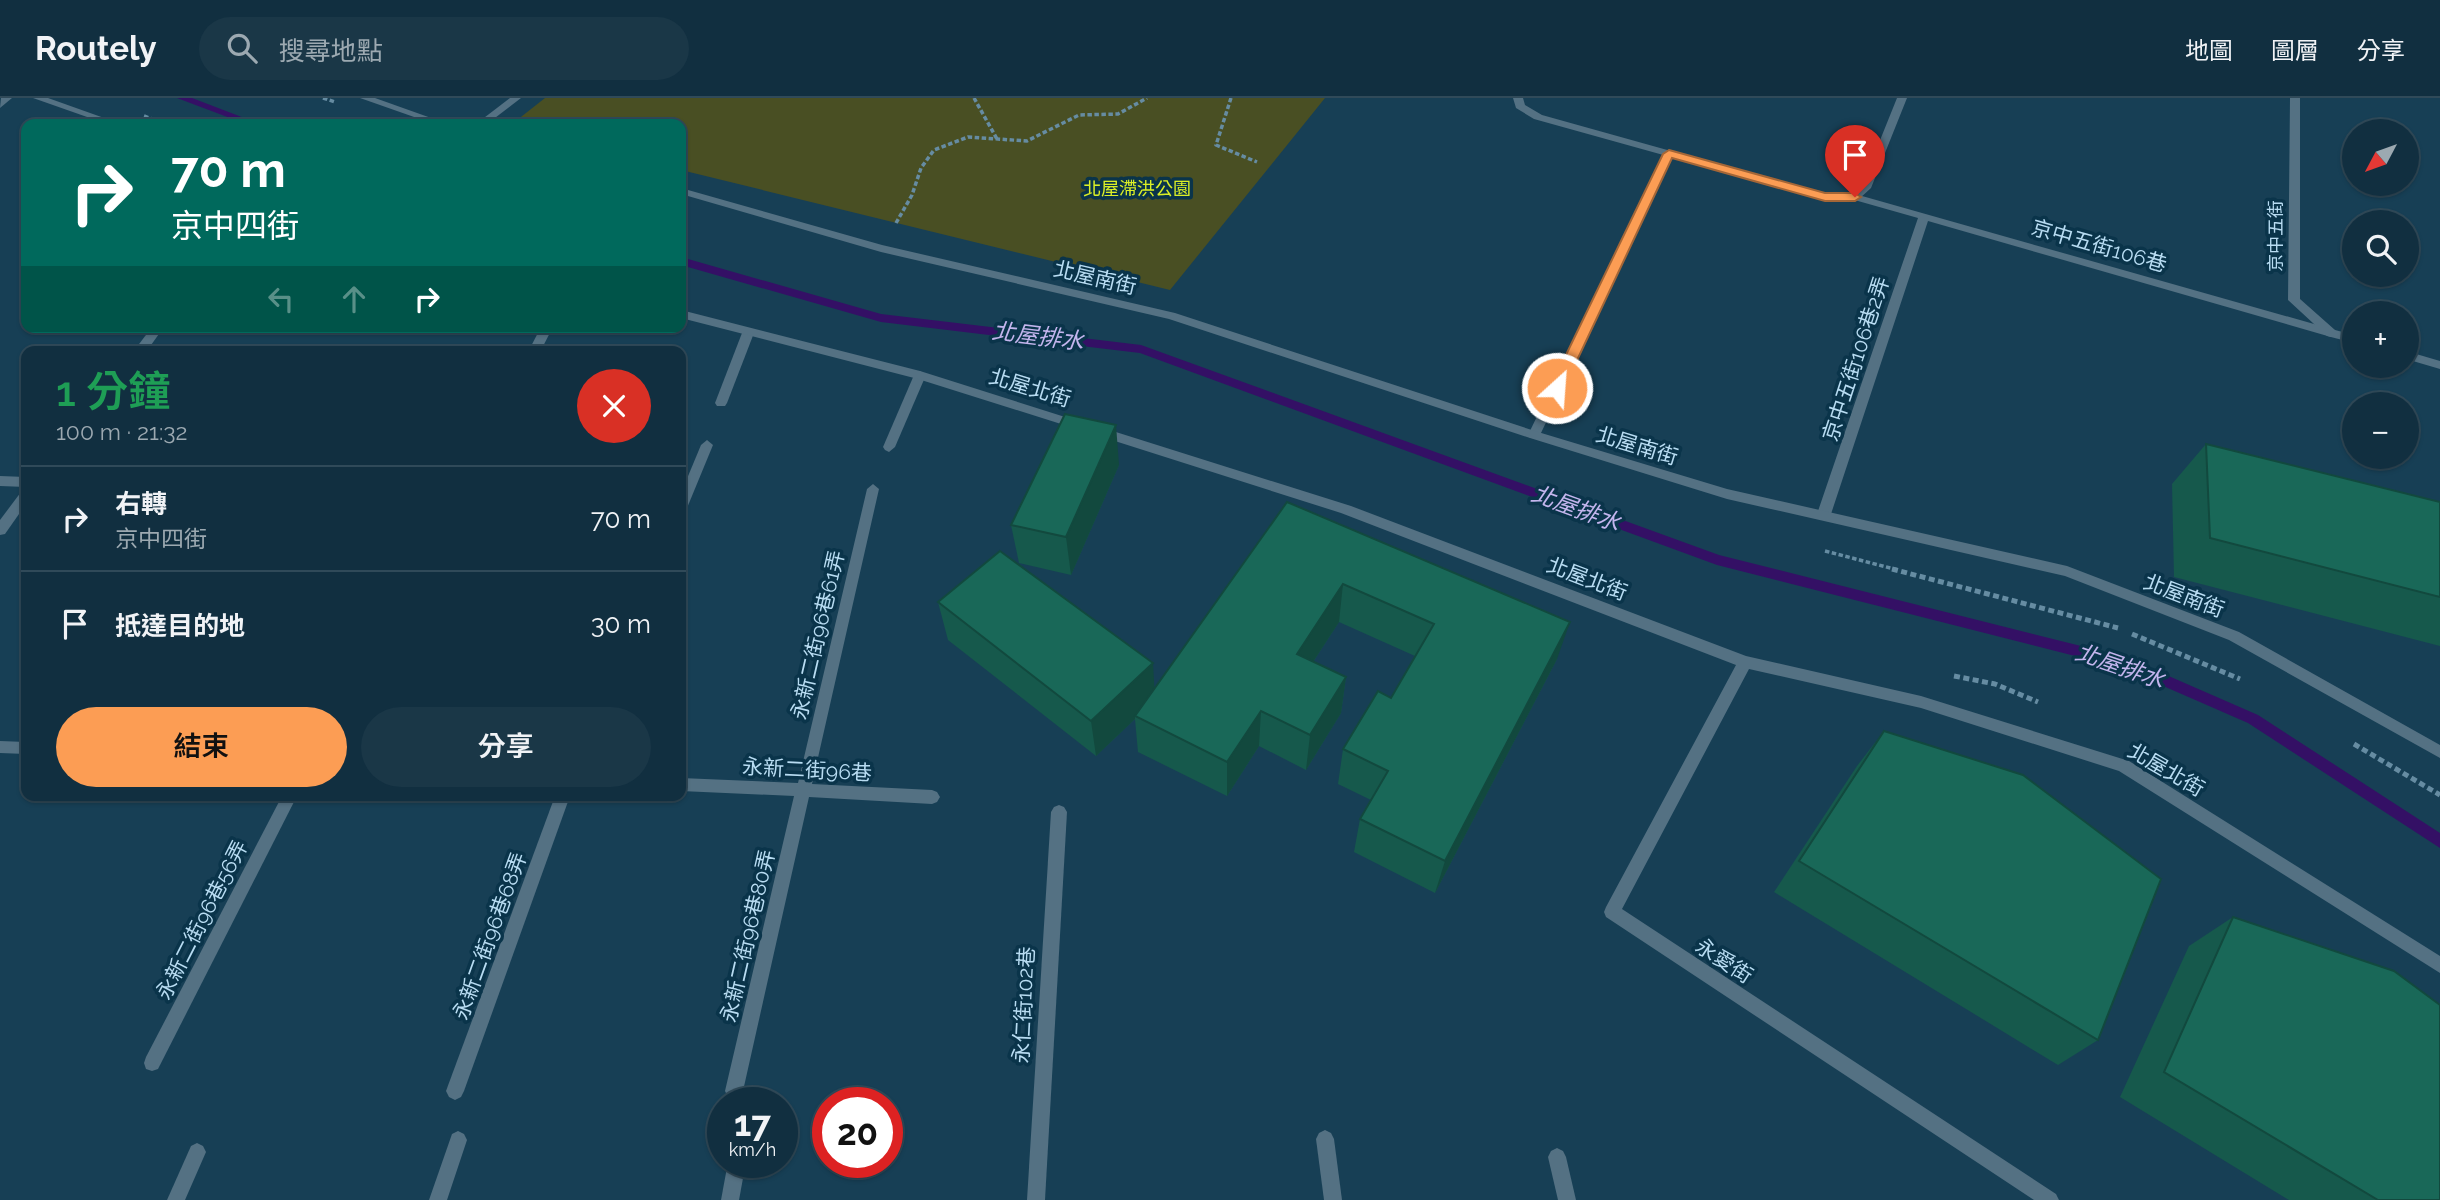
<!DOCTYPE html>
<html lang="zh-TW">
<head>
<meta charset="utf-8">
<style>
  body { margin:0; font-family:Raleway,"Noto Sans TC",sans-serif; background:#1a3747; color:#f1f3f6; height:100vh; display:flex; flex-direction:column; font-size:26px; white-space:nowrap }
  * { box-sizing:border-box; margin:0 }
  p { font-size:23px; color:#9ca9b1 }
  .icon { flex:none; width:38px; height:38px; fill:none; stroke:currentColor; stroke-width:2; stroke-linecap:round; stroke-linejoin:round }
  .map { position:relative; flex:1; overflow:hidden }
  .side { position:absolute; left:21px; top:248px; width:665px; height:455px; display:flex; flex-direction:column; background:#112f40; border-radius:14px; box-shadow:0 2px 5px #0004,0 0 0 2px #304a59 }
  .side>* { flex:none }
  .top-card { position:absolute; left:21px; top:21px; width:665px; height:214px; border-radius:14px; box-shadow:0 2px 5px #0004,0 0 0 2px #304a59; background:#00695c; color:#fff; overflow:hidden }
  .needle { width:46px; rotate:229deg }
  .fabs { position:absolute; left:2342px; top:21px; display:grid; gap:14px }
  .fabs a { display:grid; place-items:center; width:77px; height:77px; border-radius:50%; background:#112f40; box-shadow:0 2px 5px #0004,0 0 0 2px #304a59; font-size:35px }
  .speed { position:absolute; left:707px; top:989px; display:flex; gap:14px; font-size:35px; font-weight:700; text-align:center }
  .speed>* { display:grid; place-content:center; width:91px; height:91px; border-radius:50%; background:#112f40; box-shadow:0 2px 5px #0004,0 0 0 2px #304a59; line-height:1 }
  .speed small { font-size:18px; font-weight:400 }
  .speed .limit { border:10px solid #d22; background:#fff; color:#111 }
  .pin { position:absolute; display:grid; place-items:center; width:60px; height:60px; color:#fff; margin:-72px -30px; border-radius:50% 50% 50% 0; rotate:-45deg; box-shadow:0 0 7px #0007 }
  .pin .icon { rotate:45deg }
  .me { position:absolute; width:77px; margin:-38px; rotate:26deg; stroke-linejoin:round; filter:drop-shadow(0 0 5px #0008) }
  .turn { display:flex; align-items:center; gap:24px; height:147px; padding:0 35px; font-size:32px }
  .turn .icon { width:91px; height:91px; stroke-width:2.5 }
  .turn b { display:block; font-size:49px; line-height:60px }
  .lanes { display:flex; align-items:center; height:66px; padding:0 35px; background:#0003; justify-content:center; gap:35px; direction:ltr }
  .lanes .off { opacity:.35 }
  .round { display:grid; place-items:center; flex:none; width:74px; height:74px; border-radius:37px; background:#1a3747 }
  .head { display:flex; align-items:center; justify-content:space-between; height:119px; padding:0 35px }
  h1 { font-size:42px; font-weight:600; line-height:52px; color:#1e9e55 }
  .button { display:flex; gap:14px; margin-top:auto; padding:14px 35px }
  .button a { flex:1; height:80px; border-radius:42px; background:#fc9d54; color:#111; font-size:28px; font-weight:600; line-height:80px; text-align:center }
  .button a+a { background:#1a3747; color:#f1f3f6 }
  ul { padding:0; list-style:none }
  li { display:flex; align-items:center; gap:21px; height:105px; padding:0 35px; border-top:2px solid #304a59 }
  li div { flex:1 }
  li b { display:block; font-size:26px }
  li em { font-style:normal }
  header { display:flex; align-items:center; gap:42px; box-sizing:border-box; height:98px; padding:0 35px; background:#112f40; border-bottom:2px solid #304a59 }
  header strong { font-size:33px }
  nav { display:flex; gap:38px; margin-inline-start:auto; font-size:24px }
  .search { width:490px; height:63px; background:#1a3747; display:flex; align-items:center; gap:18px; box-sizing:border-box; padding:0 24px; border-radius:38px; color:#9ca9b1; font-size:26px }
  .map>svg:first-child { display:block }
</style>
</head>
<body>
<header>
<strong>Routely</strong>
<div class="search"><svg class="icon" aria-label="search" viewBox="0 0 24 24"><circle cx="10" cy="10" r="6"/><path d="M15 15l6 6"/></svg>搜尋地點</div>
<nav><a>地圖</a><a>圖層</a><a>分享</a></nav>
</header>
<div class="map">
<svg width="2440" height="1102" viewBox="0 0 2440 1102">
  <rect width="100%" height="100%" fill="#173f55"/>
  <!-- green -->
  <polygon fill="#494f23" points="545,0 1325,0 1170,192 681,72 681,26 512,26"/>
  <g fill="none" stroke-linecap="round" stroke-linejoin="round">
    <!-- stream -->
    <g fill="#341065" fill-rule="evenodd">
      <polygon points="177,0 192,0 260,26 246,26"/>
      <polygon points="681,159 881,216 1141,247 1719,457 2125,559 2258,617 2440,735 2440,750 2248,625 2122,570 1717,467 1140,255 881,224 681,167"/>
    </g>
    <!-- path-far1 -->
    <g stroke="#668ca2" stroke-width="3.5" stroke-dasharray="4.5 2.5" stroke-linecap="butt">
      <polyline points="323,0 335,4"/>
      <polyline points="974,0 997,41"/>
      <polyline points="1231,0 1216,47 1257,64"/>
      <polyline points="144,18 166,26"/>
      <polyline points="896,125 912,97 921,70 934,52 968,39 1027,43 1079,17 1118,16 1147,0"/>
      <polyline points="1825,453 1898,472"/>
    </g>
    <!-- path -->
    <g stroke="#668ca2" stroke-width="5" stroke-dasharray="6 3.5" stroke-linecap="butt">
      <polyline points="1892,471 2118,530"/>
      <polyline points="2132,536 2240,581"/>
      <polyline points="1954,578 1995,586 2038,604"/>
      <polyline points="2354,646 2440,697"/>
    </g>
    <!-- lane -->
    <g fill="#547183" fill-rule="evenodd">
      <polygon points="1669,53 1674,56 1540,337 1538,340 1530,340 1528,337 1664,56"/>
      <polygon points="1855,96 2335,232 2337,235 2331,239 1928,123 1831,416 1824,421 1817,416 1918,120 1851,101 1850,99"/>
      <polygon points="152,229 164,229 146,254 133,254"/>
      <polygon points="541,229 553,229 540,254 528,254"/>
      <polygon points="748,231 754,235 727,305 725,308 717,308 715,305 742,235"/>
      <polygon points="920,273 926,277 895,349 889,354 885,352 883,349 914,277"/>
      <polygon points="707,342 713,347 687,410 681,415 681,395 701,347"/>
      <polygon points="0,378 26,379 26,389 0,388"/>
      <polygon points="873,386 879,391 812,686 932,692 937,694 940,699 937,704 932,706 809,699 743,993 740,999 734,1002 728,999 725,993 794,698 681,693 681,680 798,685 867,391"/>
      <polygon points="26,392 26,406 5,436 0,437 0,422 21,394"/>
      <polygon points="0,643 26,644 26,656 0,655"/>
      <polygon points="282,698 297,698 158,971 152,973 146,971 144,965 146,959"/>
      <polygon points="555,698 570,698 464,993 461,999 455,1002 449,999 446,993"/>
      <polygon points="1059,707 1064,709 1067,714 1045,1102 1027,1102 1051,714 1054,709"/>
      <polygon points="1325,1032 1331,1035 1334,1041 1342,1102 1324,1102 1316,1041 1319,1035"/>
      <polygon points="458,1033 464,1036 467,1042 447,1102 429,1102 452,1036"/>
      <polygon points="197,1045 203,1048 206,1054 185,1102 167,1102 191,1048"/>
      <polygon points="728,1064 746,1064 739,1102 721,1102"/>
    </g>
    <!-- street -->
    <g fill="#547183" fill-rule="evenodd">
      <polygon points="1,0 12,0 0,10"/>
      <polygon points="33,0 48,0 121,26 107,26"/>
      <polygon points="360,0 375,0 448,26 434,26"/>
      <polygon points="510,0 521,0 487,26 476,26"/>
      <polygon points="1513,0 1523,0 1525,7 1542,17 1825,96 1852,96 1862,87 1897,0 1907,0 1871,90 1859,101 1825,102 1534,21 1516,10"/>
      <polygon points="2290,0 2300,0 2300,201 2335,232 2354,237 2354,245 2327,238 2288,202"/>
      <polygon points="681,90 882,147 1175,215 1538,334 1727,391 2067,468 2239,534 2440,647 2440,660 2229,542 2065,478 1727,401 1530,340 1169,221 881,154 681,96"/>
      <polygon points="681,212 920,273 1084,325 1086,328 1080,332 918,281 681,220"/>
      <polygon points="2406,253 2440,263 2440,271 2406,261"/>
      <polygon points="1100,329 1351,408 1746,558 1921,598 2129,663 2440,858 2440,875 2119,673 1921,610 1749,571 1622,811 2056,1096 2059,1102 2034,1102 1606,819 1604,814 1606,809 1736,567 1341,415 1096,337 1094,334"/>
      <polygon points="1557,1050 1563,1053 1566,1059 1576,1102 1558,1102 1548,1059 1551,1053"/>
    </g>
  </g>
  <!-- wall -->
  <g fill="#16594c">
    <polygon points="2206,346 2440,404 2440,548 2174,479 2172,386"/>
    <polygon points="1119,367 1071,477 1019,465 1011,427"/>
    <polygon points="1287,404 1557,561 1435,795 1354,754 1360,721 1371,702 1338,686 1343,651 1391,600 1415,558 1339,524 1313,564 1346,579 1341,615 1306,672 1259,648 1227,698 1138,654 1135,621 1096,658 948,542 938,504 1154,591"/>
    <polygon points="1884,633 2098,942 2058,967 1774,794 1857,668"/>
    <polygon points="2233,819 2440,1102 2289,1102 2120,999 2189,848"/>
  </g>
  <!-- shaded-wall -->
  <g fill="#12493e">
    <polygon points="1116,327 1119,367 1071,477 1066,439"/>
    <polygon points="1343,486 1339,524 1294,593 1297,556"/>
    <polygon points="1570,524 1557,561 1435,795 1445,763"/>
    <polygon points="1153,565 1155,601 1135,618 1135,621 1096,658 1091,623"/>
    <polygon points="1346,579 1341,615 1306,672 1310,637"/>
    <polygon points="1261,613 1259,648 1227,698 1227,664"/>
  </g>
  <!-- building -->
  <g fill="#196858" stroke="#12493e" stroke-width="2">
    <polygon points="1065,316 1116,327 1066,439 1011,427"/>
    <polygon points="2206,346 2440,404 2440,499 2210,440"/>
    <polygon points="1287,404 1570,524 1445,763 1360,721 1388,673 1343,651 1378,593 1391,600 1434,526 1343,486 1297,556 1346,579 1310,637 1261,613 1227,664 1135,618"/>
    <polygon points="1000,453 1153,565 1091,623 938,504"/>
    <polygon points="1884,633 2023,677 2161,781 2098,942 1799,763"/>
    <polygon points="2233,819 2394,873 2440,907 2440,1102 2378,1102 2164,974"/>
  </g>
  <!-- route -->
  <polygon fill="#fc9d54" stroke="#a46637" stroke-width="2" points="1669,52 1825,95 1855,95 1861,99 1855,103 1825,103 1672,60 1564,290 1562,293 1552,293 1550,290 1663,56"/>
  <g text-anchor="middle" stroke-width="7" stroke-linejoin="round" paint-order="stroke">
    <!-- far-park labels -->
    <g font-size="18" fill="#dbef26" stroke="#0a344a">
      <text x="1137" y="97">北屋滯洪公園</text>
    </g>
    <!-- far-street labels -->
    <g font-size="18" fill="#b8dcf2" stroke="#0a344a">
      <text transform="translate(2276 138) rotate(-90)" y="6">京中五街</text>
    </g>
    <!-- street labels -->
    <g font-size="21" fill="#b8dcf2" stroke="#0a344a">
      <text transform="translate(2099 148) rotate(16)" y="7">京中五街106巷</text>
      <text transform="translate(1095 180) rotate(13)" y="7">北屋南街</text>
      <text transform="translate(1856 261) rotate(-72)" y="7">京中五街106巷2弄</text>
      <text transform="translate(1030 290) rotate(17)" y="7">北屋北街</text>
      <text transform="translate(1637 348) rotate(17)" y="7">北屋南街</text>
      <text transform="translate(1587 481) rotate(21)" y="7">北屋北街</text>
      <text transform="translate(2184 498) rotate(21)" y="7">北屋南街</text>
      <text transform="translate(818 537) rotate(-77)" y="7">永新二街96巷61弄</text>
      <text transform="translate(807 672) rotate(3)" y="7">永新二街96巷</text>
      <text transform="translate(2166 672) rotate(30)" y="7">北屋北街</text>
      <text transform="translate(202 822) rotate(-63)" y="7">永新二街96巷56弄</text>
      <text transform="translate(490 838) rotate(-70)" y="7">永新二街96巷68弄</text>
      <text transform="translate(748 838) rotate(-77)" y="7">永新二街96巷80弄</text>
      <text transform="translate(1724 863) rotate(33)" y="7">永愛街</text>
      <text transform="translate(1024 907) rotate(-87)" y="7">永仁街102巷</text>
    </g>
    <!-- water labels -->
    <g font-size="23" font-style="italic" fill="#c3b5ed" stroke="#0a344a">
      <text transform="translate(1038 238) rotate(7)" y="8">北屋排水</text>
      <text transform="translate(1576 410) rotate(20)" y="8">北屋排水</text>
      <text transform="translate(2120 568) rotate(19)" y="8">北屋排水</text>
    </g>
  </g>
</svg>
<div class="fabs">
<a><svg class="needle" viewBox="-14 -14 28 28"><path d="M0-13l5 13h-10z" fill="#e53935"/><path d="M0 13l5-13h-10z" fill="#9ca9b1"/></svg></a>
<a><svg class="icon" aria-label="search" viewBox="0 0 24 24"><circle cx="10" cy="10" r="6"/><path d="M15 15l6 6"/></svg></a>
<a>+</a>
<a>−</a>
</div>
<div class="speed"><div>17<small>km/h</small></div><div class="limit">20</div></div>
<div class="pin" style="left:1855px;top:99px;background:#d93025"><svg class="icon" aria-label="arrive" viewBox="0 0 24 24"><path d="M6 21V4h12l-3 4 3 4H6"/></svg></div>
<svg class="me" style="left:1557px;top:290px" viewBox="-20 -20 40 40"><circle r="17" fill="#fc9d54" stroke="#fff" stroke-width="3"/><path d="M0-11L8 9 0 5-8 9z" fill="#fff"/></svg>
<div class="top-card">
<div class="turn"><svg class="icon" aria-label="right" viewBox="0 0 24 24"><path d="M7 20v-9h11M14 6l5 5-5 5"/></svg><div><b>70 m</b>京中四街</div></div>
<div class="lanes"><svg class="icon off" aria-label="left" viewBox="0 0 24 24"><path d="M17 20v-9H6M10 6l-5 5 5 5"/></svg><svg class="icon off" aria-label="ahead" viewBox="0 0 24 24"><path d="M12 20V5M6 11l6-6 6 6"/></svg><svg class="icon" aria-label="right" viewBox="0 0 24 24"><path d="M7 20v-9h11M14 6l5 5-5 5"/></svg></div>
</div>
<section class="side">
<div class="head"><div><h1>1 分鐘</h1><p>100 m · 21:32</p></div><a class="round" style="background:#d93025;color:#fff"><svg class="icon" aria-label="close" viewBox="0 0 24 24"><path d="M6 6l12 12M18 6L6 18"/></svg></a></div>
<ul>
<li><svg class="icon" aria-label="right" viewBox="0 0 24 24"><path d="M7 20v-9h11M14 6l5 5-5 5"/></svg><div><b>右轉</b><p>京中四街</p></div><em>70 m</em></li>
<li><svg class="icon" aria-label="arrive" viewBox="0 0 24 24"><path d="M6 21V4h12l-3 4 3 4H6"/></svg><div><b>抵達目的地</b></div><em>30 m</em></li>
</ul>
<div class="button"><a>結束</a><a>分享</a></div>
</section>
</div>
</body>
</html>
